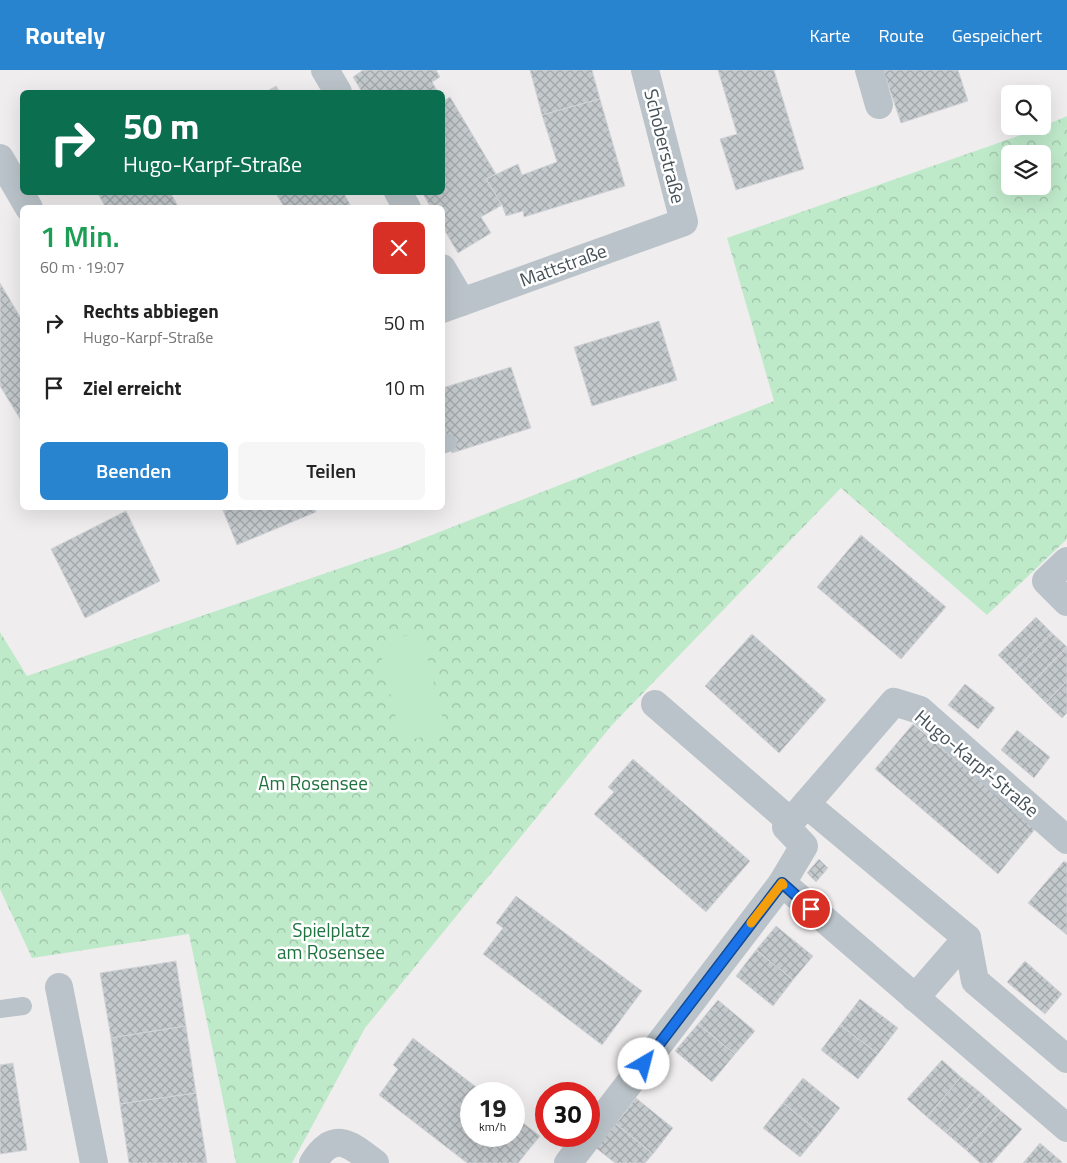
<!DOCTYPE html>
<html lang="de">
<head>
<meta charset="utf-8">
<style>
  body { margin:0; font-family:"Titillium Web",sans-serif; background:#f6f6f6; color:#222; height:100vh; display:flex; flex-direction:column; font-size:19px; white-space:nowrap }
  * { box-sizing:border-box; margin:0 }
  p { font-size:16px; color:#767676 }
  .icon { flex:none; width:28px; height:28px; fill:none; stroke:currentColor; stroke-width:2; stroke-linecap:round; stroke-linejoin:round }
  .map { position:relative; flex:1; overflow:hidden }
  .details { position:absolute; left:20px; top:135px; width:425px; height:305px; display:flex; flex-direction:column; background:#fff; border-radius:8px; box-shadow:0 5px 20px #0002 }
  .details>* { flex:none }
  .banner { position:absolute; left:20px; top:20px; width:425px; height:105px; border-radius:8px; box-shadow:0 5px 20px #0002; background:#0b6e4f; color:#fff; overflow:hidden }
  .tools { position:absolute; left:1001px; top:15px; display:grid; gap:10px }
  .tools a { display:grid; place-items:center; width:50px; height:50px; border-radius:8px; background:#fff; box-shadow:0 5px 20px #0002; font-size:25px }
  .speed { position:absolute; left:460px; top:1012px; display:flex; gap:10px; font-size:25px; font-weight:700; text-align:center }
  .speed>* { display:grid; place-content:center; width:65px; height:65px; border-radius:50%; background:#fff; box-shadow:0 5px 20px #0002; line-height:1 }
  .speed small { font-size:12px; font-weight:400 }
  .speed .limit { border:8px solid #d22; background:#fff; color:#111 }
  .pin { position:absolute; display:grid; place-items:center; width:42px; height:42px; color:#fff; margin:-21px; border:2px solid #fff; border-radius:50%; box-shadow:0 1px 5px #0007 }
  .me { position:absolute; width:55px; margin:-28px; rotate:37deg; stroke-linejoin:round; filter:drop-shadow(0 0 4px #0008) }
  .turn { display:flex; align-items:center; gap:18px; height:105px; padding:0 20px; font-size:22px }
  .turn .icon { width:65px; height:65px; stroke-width:2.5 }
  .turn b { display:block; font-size:35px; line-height:42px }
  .round { display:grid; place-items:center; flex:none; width:52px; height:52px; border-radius:8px; background:#f6f6f6 }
  .summary { display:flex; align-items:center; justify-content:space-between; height:85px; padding:0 20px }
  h1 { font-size:30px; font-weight:600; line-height:38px; color:#1e9e55 }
  .primary-button { display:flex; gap:10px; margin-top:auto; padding:10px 20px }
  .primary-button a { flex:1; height:58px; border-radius:8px; background:#2884cf; color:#fff; font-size:20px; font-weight:600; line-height:58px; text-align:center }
  .primary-button a+a { background:#f6f6f6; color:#222 }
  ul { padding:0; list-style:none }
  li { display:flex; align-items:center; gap:15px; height:65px; padding:0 20px }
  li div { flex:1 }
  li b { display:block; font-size:19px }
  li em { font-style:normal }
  header { display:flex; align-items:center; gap:30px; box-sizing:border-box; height:70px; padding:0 25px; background:#2884cf; color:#fff }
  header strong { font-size:24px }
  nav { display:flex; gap:28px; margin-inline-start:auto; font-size:18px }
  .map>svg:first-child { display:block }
</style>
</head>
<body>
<header>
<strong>Routely</strong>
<nav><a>Karte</a><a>Route</a><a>Gespeichert</a></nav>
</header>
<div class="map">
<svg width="1067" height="1093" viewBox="0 0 1067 1093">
  <defs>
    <pattern id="forest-crowns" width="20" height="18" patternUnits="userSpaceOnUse" patternTransform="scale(1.25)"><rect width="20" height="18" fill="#bfeaca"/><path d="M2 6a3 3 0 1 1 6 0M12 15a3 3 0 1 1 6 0" fill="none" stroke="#9dc0a7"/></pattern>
    <pattern id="building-cross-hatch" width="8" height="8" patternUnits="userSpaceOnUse" patternTransform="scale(1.25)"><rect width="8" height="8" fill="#c4c9cd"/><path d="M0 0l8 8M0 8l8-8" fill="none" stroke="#a1a6a9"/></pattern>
  </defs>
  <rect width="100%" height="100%" fill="#f0edee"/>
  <!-- forest -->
  <path fill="url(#forest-crowns)" fill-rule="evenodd" d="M1067,46V469L987,545L841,418L612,655L365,958L292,1093H236L189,864L32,888L0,819V562L27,606L396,479L774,331L727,168L1035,60ZM1010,84H1042V116H1010Z"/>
  <!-- pitch -->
  <polygon fill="#bfeaca" points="421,562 446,661 402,672 378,573"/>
  <!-- building -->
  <g fill="url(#building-cross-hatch)" stroke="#d2d4d8">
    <polygon points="363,0 436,0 440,7 432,12 438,22 362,22 353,7"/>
    <polygon points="530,0 592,0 600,29 542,45"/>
    <polygon points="718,0 774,0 804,99 736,120 720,69 737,64"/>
    <polygon points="883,0 958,0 968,31 901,53"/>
    <polygon points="276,16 280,22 266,22"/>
    <polygon points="450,27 496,104 486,109 502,135 481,147 491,163 458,183 442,156 442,138 431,138 422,122 442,122 442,30 443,31"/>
    <polygon points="600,29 625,116 524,147 523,141 506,146 502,135 486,109 518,94 522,105 557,92 542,45"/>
    <polygon points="97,122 170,122 179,138 106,138"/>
    <polygon points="275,122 343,122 352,138 285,138"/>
    <polygon points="0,213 22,250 22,352 0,316"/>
    <polygon points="659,251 677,310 592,336 574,277"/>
    <polygon points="511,297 531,358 452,383 442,354 442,318"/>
    <polygon points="222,438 314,438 316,442 237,475"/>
    <polygon points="126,441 160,511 85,548 51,479"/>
    <polygon points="861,465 946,537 901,589 817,517"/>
    <polygon points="1036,547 1052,563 1014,601 998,585"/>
    <polygon points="1052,563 1067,577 1029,616 1014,601"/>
    <polygon points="752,564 826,630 779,683 705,616"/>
    <polygon points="1067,577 1067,611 1046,633 1029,616"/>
    <polygon points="1067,611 1067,643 1062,648 1046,633"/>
    <polygon points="965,614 995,638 978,659 948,635"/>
    <polygon points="913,654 1036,758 998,804 875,699"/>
    <polygon points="1017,660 1050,687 1034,708 1001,680"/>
    <polygon points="633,689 750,791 706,842 594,744 614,722 608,717"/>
    <polygon points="819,789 828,798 816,812 807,803"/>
    <polygon points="1064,791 1067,793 1067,865 1028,833"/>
    <polygon points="516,826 642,921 602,975 483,884 503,858 496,853"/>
    <polygon points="776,856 813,886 793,910 756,880"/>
    <polygon points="756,880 793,910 773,936 736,906"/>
    <polygon points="176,891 186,956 111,968 100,903"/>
    <polygon points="1025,891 1062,924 1045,944 1007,912"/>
    <polygon points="860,929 898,958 878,984 840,955"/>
    <polygon points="718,930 755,961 735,984 698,954"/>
    <polygon points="698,954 735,984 712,1012 675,981"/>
    <polygon points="840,955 878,984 858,1009 821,980"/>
    <polygon points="186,956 196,1023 120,1034 111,968"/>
    <polygon points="413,968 485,1024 471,1024 471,1066 514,1066 514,1046 540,1066 518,1093 467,1093 379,1025 398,999 393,995"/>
    <polygon points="942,990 961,1007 927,1047 907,1029"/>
    <polygon points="13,993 27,1080 0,1084 0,995"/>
    <polygon points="961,1007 981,1023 946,1063 927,1047"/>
    <polygon points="803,1008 840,1038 820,1063 783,1033"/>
    <polygon points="196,1023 207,1093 129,1093 120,1034"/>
    <polygon points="981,1023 1001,1041 966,1080 946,1063"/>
    <polygon points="636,1028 673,1058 653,1084 616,1054"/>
    <polygon points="783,1033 820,1063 800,1087 763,1058"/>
    <polygon points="1001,1041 1022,1059 992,1093 980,1093 966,1080"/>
    <polygon points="616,1054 653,1084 645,1093 615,1093 596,1078"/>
    <polygon points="1040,1073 1062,1092 1062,1093 1023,1093"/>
  </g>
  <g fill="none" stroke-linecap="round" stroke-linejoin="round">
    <!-- lane -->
    <g stroke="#bac3c9" stroke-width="18">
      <polyline points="442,375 448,373"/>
      <polyline points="0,939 23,936"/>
    </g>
    <!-- street -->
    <g stroke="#bac3c9" stroke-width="28">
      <polyline points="325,0 338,22"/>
      <polyline points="869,0 879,35"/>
      <polyline points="0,88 29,138"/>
      <polyline points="398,122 407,138"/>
      <polyline points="442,198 462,232"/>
      <polyline points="442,239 684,152 645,0"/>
      <polyline points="1067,491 1046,511 1067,532"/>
      <polyline points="655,634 791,752"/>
      <polyline points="806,734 894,632 920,640 1067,770"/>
      <polyline points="59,917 94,1093"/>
      <polyline points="915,928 967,868"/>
      <polyline points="1067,989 975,911 967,868 806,734 786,757 804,776 782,813 1067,1058"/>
      <polyline points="589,1066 782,813"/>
      <path d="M313,1093C334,1059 350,1074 375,1093"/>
      <polyline points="568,1093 589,1066"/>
    </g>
  </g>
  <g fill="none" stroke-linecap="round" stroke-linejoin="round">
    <!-- route casing -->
    <g stroke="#114b97" stroke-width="12">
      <polyline id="route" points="644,994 782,813 811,839"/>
    </g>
    <!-- route -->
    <use href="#route" stroke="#1a73e8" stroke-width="9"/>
    <!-- slow -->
    <polyline stroke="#f59e0b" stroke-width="9" points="751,853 782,813 783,815"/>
  </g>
  <g text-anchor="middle" stroke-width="5" stroke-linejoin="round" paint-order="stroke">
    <!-- street labels -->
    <g font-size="19" fill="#475359" stroke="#fff">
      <text transform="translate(665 76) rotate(76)" y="7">Schoberstraße</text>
      <text transform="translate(563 195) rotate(-20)" y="7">Mattstraße</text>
      <text transform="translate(977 693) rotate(40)" y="7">Hugo-Karpf-Straße</text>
    </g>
    <!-- park labels -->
    <g font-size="19" fill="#1f733f" stroke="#fff">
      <text x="313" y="720">Am Rosensee</text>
      <text x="331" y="867">Spielplatz<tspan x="331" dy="22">am Rosensee</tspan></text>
    </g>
  </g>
</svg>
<div class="tools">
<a><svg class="icon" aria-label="search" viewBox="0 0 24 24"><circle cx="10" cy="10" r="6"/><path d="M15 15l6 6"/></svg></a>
<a><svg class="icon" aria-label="layers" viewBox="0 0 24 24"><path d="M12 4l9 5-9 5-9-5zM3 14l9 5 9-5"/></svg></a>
</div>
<div class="speed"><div>19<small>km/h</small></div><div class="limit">30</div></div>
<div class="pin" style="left:811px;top:839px;background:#d93025"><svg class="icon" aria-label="arrive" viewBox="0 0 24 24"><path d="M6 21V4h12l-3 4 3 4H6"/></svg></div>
<svg class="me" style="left:644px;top:994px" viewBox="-20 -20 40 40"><circle r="19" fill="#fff"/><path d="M0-13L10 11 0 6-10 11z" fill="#1a73e8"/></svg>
<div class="banner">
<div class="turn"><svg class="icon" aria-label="right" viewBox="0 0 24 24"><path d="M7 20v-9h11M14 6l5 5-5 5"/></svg><div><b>50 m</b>Hugo-Karpf-Straße</div></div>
</div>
<section class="details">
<div class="summary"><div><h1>1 Min.</h1><p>60 m · 19:07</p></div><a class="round" style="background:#d93025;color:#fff"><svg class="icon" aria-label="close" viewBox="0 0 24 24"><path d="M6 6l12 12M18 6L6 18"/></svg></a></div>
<ul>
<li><svg class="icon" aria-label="right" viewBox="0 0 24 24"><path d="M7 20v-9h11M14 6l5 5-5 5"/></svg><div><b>Rechts abbiegen</b><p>Hugo-Karpf-Straße</p></div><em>50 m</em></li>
<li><svg class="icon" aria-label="arrive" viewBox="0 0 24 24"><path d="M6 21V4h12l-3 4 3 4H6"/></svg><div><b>Ziel erreicht</b></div><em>10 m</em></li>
</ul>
<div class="primary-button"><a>Beenden</a><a>Teilen</a></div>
</section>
</div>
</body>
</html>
